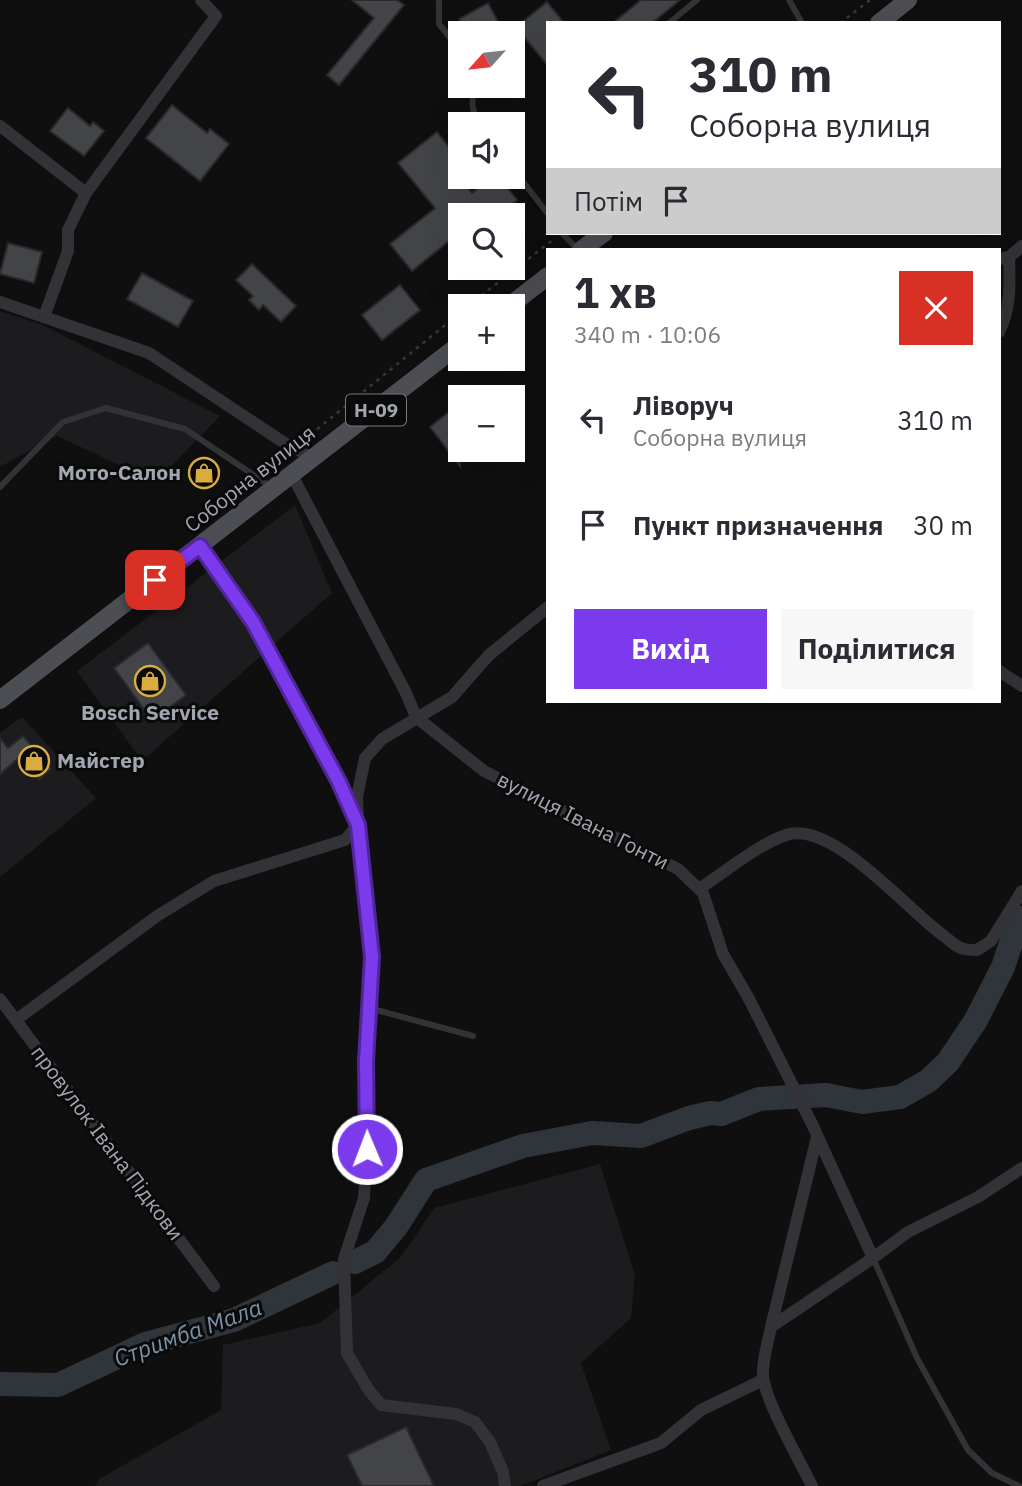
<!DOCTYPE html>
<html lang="uk">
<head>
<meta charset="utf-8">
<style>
  body { margin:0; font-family:"IBM Plex Sans",sans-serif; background:#f7f7f7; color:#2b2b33; height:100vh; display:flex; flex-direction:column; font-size:26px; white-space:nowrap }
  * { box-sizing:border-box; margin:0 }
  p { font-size:23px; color:#7c7c81 }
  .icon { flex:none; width:38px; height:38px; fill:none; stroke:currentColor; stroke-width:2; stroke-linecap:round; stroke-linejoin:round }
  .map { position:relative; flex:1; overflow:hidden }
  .panel { position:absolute; left:546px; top:248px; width:455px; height:455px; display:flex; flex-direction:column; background:#fff; border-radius:0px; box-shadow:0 7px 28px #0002 }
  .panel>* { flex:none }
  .hud { position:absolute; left:546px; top:21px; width:455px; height:214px; border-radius:0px; box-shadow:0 7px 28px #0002; background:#fff; color:#2b2b33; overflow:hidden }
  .needle { width:46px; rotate:243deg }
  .fabs { position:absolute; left:448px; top:21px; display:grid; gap:14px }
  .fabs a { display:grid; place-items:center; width:77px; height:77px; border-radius:0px; background:#fff; box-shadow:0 7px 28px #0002; font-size:35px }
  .pin { position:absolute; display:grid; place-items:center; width:60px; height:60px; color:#fff; margin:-30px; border-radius:14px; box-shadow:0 4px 10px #0006 }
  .me { position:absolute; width:77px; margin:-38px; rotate:359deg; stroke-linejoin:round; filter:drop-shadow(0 0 5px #0008) }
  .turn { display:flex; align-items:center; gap:24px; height:147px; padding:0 28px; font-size:32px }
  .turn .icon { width:91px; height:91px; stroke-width:2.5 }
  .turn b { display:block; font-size:49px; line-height:60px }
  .then { display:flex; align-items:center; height:66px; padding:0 28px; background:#0003; gap:14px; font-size:26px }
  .round { display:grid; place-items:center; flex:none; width:74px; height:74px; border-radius:0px; background:#f7f7f7 }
  .overview { display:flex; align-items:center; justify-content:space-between; height:119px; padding:0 28px }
  h1 { font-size:42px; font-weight:700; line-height:52px }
  .action { display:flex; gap:14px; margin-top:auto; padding:14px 28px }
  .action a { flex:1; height:80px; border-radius:0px; background:#7c3aed; color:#fff; font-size:28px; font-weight:700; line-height:80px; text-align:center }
  .action a+a { background:#f7f7f7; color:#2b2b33 }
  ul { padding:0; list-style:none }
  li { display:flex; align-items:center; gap:21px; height:105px; padding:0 28px }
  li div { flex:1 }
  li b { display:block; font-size:26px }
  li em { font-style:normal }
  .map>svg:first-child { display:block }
</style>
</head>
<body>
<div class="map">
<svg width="1022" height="1486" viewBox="0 0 1022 1486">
  <rect width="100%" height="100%" fill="#0f0f10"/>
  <!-- built -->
  <g fill="#1c1b1d">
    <polygon points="0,311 43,325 220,416 156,482 57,436 0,467"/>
    <polygon points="295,505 332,593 142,761 77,671"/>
    <polygon points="22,717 96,798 0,877 0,733"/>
    <polygon points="600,1164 635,1275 631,1318 581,1363 611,1450 521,1486 95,1486 99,1479 221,1410 223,1345 320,1323 401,1257 434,1208"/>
  </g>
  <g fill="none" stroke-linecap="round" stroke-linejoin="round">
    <!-- river -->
    <g stroke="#2f353b" stroke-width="24">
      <polyline points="355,1262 375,1252 396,1227 426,1180 523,1146 592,1133 641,1136 689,1118 710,1113 721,1114 759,1099 826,1095 862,1102 900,1097 928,1081 948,1062 976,1020 1003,967 1017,925 1022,918"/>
      <polyline points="0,1384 58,1385 145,1344 234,1320 333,1273"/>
    </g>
  </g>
  <!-- building -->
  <g fill="#434448" stroke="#2a2a2c" stroke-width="2">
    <polygon points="352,0 397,0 404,5 339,85 327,75 374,18"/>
    <polygon points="641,0 680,0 652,23 613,23"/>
    <polygon points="547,2 564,23 548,23 548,66 521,33 509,33"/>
    <polygon points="488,3 504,33 467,33 459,19"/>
    <polygon points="172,105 207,133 210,129 229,144 200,181 146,138"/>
    <polygon points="68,108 90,126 93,122 104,131 84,156 50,131"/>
    <polygon points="437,132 460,161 460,164 453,169 472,193 492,177 499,177 517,200 498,215 460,215 460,232 412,271 390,244 435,208 398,163"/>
    <polygon points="8,243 42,252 34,283 0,274"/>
    <polygon points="252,264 296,306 281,322 263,305 259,310 249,300 253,296 236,280"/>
    <polygon points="142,273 193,301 178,327 127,299"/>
    <polygon points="400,285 420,310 382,340 362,315"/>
    <polygon points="460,403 460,466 430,427"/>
    <polygon points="205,457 220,470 203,489 188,476"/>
    <polygon points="148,643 186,695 152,720 114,668"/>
    <polygon points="23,736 51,769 39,779 20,757 0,774 0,738 8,748"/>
    <polygon points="406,1427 434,1486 362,1486 347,1455"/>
  </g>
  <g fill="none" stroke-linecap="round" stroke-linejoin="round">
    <!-- path -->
    <g stroke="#37383c" stroke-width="2.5" stroke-dasharray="3.5 5" stroke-linecap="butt">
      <polyline points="840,23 870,0"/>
      <polyline points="468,306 554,239"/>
      <polyline points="304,440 460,313"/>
    </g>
    <!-- lane -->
    <g stroke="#333337" stroke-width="6">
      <polyline points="439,0 439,24 460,50"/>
      <polyline points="789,0 802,23"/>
      <polyline points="669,23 697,0"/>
      <path d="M476,86C470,101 472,110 479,124"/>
      <polyline points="513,169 548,214"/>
      <polyline points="562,233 578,250"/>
      <polyline points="0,487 63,422 106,408 185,429 273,488"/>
      <polyline points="369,1008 473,1036"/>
      <polyline points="873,1258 917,1358 968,1450 992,1473 1019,1486"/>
    </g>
    <!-- street -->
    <g stroke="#333337" stroke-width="12">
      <polyline points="0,126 86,193"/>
      <polyline points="999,259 1009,257 1022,246"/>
      <polyline points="0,302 149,353 292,448 315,457"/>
      <polyline points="44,317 68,251 68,230 86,193 216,16 201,0"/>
      <path d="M999,332C1011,309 1010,283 1009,257"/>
      <path d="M292,475L406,693L416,717L484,771L678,869L703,893L723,954L748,997L812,1124L873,1258L771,1327C768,1343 762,1360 763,1376C765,1401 800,1461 812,1486"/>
      <polyline points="200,546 253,622 339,783 358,825 372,957 366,1061 367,1149 364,1198 344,1259 347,1353 368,1389 381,1405 456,1414 475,1422 490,1442 503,1472 505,1486"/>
      <polyline points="999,671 1022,686"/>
      <path d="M699,889C725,872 757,845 786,835C833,820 907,910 944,936C949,940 955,946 961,948C965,950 972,950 977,950L991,941L1022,891"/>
      <polyline points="0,999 214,1286"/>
      <polyline points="16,1020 157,916 214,881 345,840 358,825 357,797 365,758 382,739 452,697 489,655 548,607"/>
      <polyline points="873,1258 908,1232 978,1197 1022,1168"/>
      <polyline points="771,1327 817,1137"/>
      <polyline points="543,1486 661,1443 701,1410 763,1380"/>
    </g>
    <!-- primary -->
    <g stroke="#4d4e54" stroke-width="18">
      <polyline points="879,23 908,0"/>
      <polyline points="581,250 604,233"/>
      <polyline points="509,306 548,276"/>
      <polyline points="0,700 460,344"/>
    </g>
  </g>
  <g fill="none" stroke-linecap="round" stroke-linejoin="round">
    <!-- route casing -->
    <g stroke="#51269a" stroke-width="18">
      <polyline id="route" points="155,580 200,546 253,622 339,782 358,825 372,957 366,1061 367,1149"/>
    </g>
    <!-- route -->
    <use href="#route" stroke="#7c3aed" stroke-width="12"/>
  </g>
  <!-- icons -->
  <defs>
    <g id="shop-ring" transform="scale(1.575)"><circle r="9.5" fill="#0a0a0b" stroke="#daac3e" stroke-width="1.5"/><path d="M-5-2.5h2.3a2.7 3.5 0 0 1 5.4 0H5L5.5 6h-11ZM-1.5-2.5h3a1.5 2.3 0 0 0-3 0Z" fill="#daac3e"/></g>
  </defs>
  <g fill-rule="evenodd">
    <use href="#shop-ring" x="204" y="473"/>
    <use href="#shop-ring" x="150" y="681"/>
    <use href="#shop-ring" x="34" y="761"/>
  </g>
  <g text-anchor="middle" stroke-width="6" stroke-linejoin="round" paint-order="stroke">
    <!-- shield labels -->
    <rect fill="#0a0a0b" stroke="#74777e" stroke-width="2" x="346" y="394.5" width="60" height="31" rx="5"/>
    <g font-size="19" font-weight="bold" fill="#a2a6b0">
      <text x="376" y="417">Н-09</text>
    </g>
    <!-- poi labels -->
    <g font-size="21" font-weight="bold" fill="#a2a6b0" stroke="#0a0a0b" text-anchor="end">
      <text x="181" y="480">Мото-Салон</text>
      <text x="150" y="720" text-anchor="middle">Bosch Service</text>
      <text x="57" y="768" text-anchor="start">Майстер</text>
    </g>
    <!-- street labels -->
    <g font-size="21" fill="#a2a6b0" stroke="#0a0a0b">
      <text transform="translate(250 479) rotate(-38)" y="7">Соборна вулиця</text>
      <text transform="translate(583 821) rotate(27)" y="7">вулиця Івана Гонти</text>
      <text transform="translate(107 1143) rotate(53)" y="7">провулок Івана Підкови</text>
    </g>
    <!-- water labels -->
    <g font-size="23" font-style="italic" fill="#7c92a7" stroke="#0a0a0b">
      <text transform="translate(188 1333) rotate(-20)" y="8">Стримба Мала</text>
    </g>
  </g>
</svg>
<div class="fabs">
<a><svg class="needle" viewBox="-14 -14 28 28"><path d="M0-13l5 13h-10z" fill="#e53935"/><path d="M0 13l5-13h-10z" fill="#7c7c81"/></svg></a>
<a><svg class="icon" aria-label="sound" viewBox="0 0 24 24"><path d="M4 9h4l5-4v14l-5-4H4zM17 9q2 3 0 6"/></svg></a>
<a><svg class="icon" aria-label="search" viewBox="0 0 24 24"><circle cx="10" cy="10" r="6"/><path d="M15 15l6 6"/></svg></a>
<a>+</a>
<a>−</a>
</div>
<div class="pin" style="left:155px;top:580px;background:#d93025"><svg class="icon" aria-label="arrive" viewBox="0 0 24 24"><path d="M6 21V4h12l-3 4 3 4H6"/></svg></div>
<svg class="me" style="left:367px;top:1149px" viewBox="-20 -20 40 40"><circle r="17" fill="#7c3aed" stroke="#fff" stroke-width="3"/><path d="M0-11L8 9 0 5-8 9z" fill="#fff"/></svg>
<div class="hud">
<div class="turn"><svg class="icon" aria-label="left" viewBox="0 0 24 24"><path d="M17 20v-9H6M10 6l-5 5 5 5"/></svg><div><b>310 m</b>Соборна вулиця</div></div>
<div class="then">Потім<svg class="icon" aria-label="arrive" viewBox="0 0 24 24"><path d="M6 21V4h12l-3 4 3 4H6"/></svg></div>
</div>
<section class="panel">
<div class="overview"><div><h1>1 хв</h1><p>340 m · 10:06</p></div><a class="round" style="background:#d93025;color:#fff"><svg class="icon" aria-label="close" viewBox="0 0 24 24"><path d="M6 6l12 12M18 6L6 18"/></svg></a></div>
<ul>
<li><svg class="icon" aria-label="left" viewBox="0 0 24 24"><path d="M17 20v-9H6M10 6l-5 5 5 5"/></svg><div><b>Ліворуч</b><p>Соборна вулиця</p></div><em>310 m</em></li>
<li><svg class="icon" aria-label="arrive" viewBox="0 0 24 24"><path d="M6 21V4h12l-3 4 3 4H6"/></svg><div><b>Пункт призначення</b></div><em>30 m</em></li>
</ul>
<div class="action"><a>Вихід</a><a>Поділитися</a></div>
</section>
</div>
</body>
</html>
